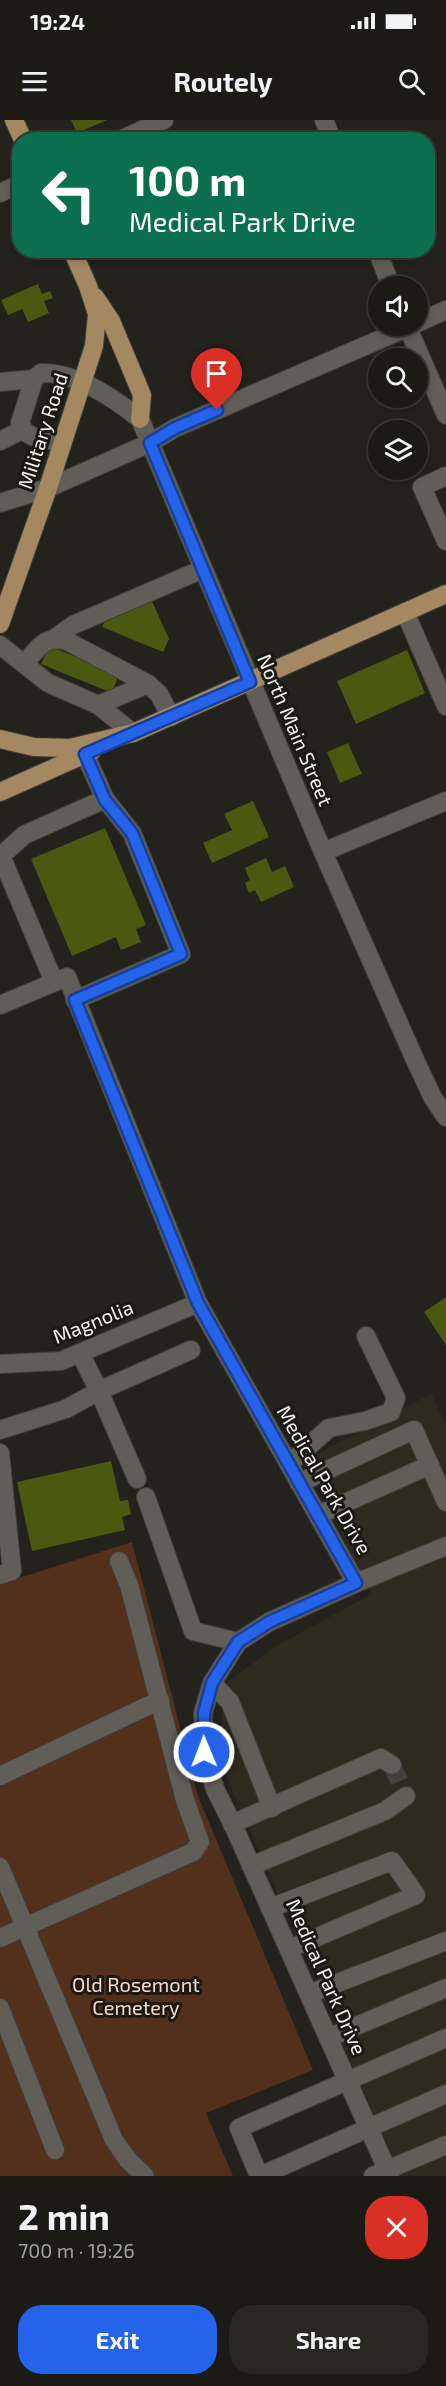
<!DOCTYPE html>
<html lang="en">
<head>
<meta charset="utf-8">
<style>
  body { margin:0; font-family:"Exo 2",sans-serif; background:#282722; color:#f1f3f6; height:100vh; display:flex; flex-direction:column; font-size:22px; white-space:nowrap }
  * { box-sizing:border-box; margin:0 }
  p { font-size:20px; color:#a0a1a0 }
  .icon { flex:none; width:33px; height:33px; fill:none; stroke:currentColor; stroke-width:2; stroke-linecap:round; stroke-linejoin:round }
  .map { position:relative; height:2056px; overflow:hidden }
  .drawer { display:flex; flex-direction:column; background:#1b1a15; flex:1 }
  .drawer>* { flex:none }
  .hud { position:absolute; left:12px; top:12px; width:423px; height:126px; border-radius:24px; box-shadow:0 3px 9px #0003,0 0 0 2px #393834; background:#0b6e4f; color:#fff; overflow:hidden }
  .controls { position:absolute; left:368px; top:156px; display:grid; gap:12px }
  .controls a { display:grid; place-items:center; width:60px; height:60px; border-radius:50%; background:#1b1a15; box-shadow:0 3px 9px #0003,0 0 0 2px #393834; font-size:30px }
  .pin { position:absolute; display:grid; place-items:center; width:51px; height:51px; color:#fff; margin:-62px -26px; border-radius:50% 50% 50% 0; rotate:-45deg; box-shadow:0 0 6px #0007 }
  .pin .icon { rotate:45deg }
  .me { position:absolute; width:66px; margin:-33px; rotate:359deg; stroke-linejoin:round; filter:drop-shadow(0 0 4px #0008) }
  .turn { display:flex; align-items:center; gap:21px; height:126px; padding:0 18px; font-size:27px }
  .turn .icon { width:78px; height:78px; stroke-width:2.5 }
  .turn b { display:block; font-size:42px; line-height:51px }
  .round { display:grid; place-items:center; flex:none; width:63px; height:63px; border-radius:24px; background:#282722 }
  .head { display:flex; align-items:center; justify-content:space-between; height:102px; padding:0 18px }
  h1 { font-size:36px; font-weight:700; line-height:45px }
  .button { display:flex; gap:12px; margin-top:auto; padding:12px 18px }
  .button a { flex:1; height:69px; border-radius:24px; background:#2563eb; color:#fff; font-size:24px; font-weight:700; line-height:69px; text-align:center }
  .button a+a { background:#282722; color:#f1f3f6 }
  .status { display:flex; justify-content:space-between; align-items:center; height:42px; padding:0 30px; background:#1b1a15; direction:ltr }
  .status svg { height:16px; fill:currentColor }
  header { display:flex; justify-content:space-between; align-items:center; height:78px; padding:0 18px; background:#1b1a15; font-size:27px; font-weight:700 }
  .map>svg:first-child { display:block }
</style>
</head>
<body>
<div class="status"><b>19:24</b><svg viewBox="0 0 49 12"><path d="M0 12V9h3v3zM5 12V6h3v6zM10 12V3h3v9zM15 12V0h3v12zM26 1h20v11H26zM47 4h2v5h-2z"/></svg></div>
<header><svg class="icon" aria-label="menu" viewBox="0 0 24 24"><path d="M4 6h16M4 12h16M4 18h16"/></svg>Routely<svg class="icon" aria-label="search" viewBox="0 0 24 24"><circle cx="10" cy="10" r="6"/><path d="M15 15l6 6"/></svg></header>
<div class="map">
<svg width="446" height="2056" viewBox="0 0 446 2056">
  <rect width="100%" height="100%" fill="#24221c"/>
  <!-- built -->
  <polygon fill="#2e2b1e" points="431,1274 446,1304 446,2056 401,2056 216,1633 228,1562 274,1527 372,1474 304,1341"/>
  <!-- green -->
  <polygon fill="#52301c" points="132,1422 198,1676 313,1950 206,1993 233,2056 0,2056 0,1464"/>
  <!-- building -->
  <g fill="#4b5810">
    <polygon points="71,0 107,0 77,13"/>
    <polygon points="38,164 42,174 50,171 53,178 44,181 49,193 28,202 22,189 8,195 1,180"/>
    <polygon points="151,479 169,519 163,532 102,507 107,498"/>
    <polygon points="49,526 119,554 112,573 41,544"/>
    <polygon points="407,530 425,573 356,604 337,561"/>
    <polygon points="348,623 362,654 340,663 327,632"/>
    <polygon points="253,681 269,717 212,743 203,723 232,710 224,694"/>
    <polygon points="105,708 146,805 136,809 141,822 121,830 116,817 72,836 31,739"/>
    <polygon points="266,738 272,752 285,746 294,767 261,782 255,770 249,773 245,763 250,760 245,748"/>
    <polygon points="446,1177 446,1225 424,1192"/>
    <polygon points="111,1341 120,1381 128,1380 131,1394 122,1397 125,1410 32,1431 17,1362"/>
  </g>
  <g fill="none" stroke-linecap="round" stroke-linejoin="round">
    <!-- minor-tunnel -->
    <polyline stroke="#43413b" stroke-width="18" stroke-dasharray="18 9" stroke-linecap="butt" points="392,1645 406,1676"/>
    <!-- minor casing -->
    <g stroke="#403f39" stroke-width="20">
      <g id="minor">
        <polyline points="324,0 332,20"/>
        <polyline points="120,20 164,0"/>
        <polyline points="0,73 20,64"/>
        <polyline points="377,130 391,166"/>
        <polyline points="417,203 446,190"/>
        <polyline points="407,206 446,295"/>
        <polyline points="0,262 34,259"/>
        <polyline points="0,321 22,310"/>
        <path d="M61,322C46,319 25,320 20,303L34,259L41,253C74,251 115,279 140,299L323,732L416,942L433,978L446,997"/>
        <polyline points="446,356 422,367 446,421"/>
        <polyline points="0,383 48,368 150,323 175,308 411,206"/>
        <polyline points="405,492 446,586"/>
        <polyline points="55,518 73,505 203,449"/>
        <polyline points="0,525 48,563 98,585 133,613"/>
        <path d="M24,544C39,528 43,515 67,521L148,564"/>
        <polyline points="98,585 148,564 159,574 171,597"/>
        <polyline points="85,634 105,679"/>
        <polyline points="323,732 446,681"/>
        <polyline points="54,862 1,736 24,715 105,679 132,713 181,834 75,880"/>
        <polyline points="0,885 67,857 198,1183 356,1463 269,1502 238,1522 212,1563 203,1593 204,1632 215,1669 234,1707 390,2056"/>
        <polyline points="80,1233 99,1271 191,1230"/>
        <polyline points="0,1244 61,1241 198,1183"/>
        <polyline points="0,1310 66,1289 99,1271 137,1359"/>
        <polyline points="0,1333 12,1451 0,1455"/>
        <polyline points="289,1344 329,1308 365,1301 391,1292 396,1278 366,1216"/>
        <polyline points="299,1363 414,1310 446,1382"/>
        <polyline points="146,1377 193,1511 238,1522"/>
        <polyline points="318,1395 430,1345"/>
        <polyline points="356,1463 446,1426"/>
        <polyline points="212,1563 230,1582 272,1688"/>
        <polyline points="0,1656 160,1580"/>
        <polyline points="232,1704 381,1638 392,1645"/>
        <polyline points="251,1746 385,1691 406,1676"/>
        <polyline points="0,1747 114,2020 128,2040 145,2056"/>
        <polyline points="270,1788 392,1741 416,1775 289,1829"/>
        <polyline points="0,1818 193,1732 200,1722 185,1680 129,1465 119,1441"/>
        <polyline points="309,1874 446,1821"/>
        <polyline points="0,1888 55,2030"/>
        <polyline points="328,1918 446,1868"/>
        <polyline points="259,2056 239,2008 446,1918"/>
        <polyline points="260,2056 446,1974"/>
        <polyline points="373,2056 446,2025"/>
      </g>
    </g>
    <!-- major casing -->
    <g stroke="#403f39" stroke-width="20">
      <g id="major">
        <polyline points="14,0 23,20"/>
        <polyline points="95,177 111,201 142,275 140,299"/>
        <polyline points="0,504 48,368 94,226 97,194 88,166 72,130"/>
        <polyline points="0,619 34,627 70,628 133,613 446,474"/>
        <polyline points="0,672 92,631"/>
      </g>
    </g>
    <!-- minor -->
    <use href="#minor" stroke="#605e56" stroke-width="18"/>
    <!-- major -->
    <use href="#major" stroke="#a48861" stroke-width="18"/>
  </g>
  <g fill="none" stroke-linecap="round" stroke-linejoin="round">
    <!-- route casing -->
    <g stroke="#184099" stroke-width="15">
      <polyline id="route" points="204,1632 204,1593 212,1563 238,1522 269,1502 356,1463 198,1183 75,880 181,834 132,713 105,680 85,634 250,562 150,323 175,308 217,290"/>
    </g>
    <!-- route -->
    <use href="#route" stroke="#2563eb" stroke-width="10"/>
  </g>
  <g text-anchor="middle" stroke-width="6" stroke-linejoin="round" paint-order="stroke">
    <!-- street labels -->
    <g font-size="20" fill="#f3f2ed" stroke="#1a1913">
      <text transform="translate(43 311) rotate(-72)" y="7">Military Road</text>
      <text transform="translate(295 610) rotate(67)" y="7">North Main Street</text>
      <text transform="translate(93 1202) rotate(-22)" y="7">Magnolia</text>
      <text transform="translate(324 1360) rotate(60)" y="7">Medical Park Drive</text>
      <text transform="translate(326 1857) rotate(66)" y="7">Medical Park Drive</text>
    </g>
    <!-- park labels -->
    <g font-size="20" fill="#fcd7c3" stroke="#1a1913">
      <text x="136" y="1872">Old Rosemont<tspan x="136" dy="23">Cemetery</tspan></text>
    </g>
  </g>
</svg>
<div class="controls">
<a><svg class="icon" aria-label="sound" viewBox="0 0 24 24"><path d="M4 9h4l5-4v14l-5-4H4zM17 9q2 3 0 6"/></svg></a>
<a><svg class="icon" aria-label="search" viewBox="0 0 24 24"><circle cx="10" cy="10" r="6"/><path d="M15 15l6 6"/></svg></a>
<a><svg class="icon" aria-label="layers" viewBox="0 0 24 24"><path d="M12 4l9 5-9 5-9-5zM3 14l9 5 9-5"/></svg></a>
</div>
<div class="pin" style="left:217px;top:290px;background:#d93025"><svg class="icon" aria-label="arrive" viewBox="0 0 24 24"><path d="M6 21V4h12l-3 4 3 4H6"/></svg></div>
<svg class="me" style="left:204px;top:1632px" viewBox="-20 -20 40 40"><circle r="17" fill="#2563eb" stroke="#fff" stroke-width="3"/><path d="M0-11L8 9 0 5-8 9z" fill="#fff"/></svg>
<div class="hud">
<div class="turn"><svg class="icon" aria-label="left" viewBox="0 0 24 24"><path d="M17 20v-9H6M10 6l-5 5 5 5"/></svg><div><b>100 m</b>Medical Park Drive</div></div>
</div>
</div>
<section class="drawer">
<div class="head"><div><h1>2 min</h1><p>700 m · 19:26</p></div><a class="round" style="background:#d93025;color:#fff"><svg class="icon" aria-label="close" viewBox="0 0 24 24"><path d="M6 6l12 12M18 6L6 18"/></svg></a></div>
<div class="button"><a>Exit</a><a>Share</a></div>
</section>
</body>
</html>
